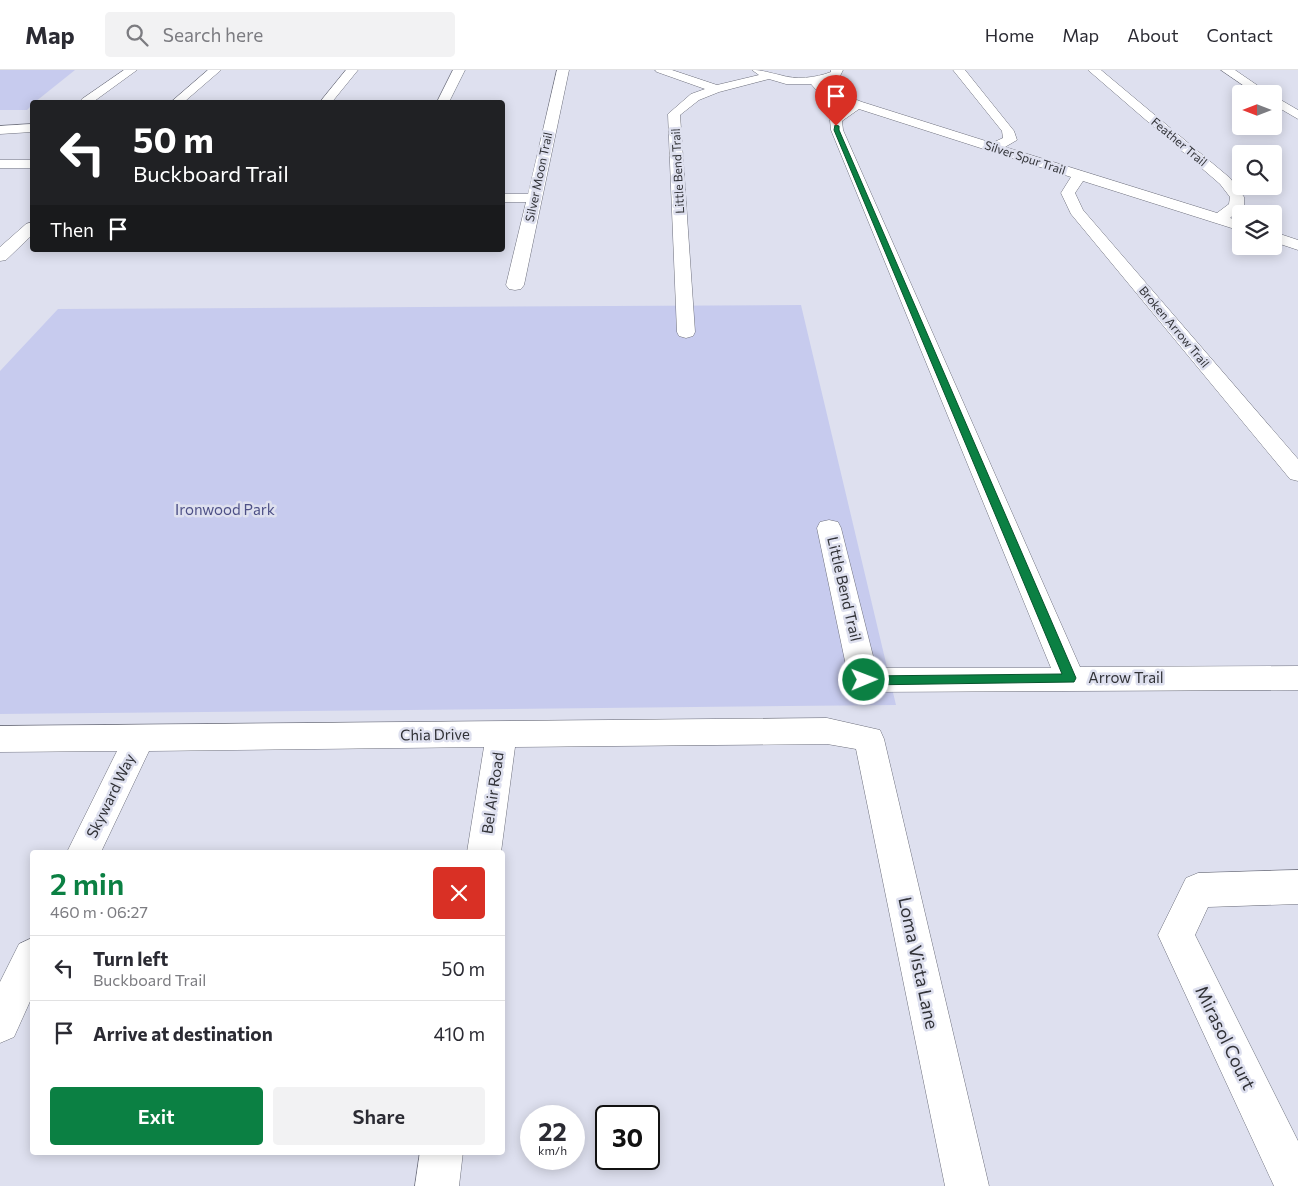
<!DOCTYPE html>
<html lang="en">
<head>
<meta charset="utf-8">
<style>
  body { margin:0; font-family:Commissioner,sans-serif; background:#f2f2f3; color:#2b2b33; height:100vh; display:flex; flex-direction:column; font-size:19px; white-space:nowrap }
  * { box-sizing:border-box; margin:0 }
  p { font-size:16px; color:#7c7c81 }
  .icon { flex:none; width:28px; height:28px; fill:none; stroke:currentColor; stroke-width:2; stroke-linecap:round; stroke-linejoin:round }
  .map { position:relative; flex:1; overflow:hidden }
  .panel { position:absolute; left:30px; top:780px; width:475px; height:305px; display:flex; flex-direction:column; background:#fff; border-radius:5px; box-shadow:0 2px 12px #0003 }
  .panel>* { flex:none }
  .hud { position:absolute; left:30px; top:30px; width:475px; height:152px; border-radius:5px; box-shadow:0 2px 12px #0003; background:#202124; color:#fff; overflow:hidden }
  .needle { width:32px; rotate:270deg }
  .fabs { position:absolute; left:1232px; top:15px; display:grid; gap:10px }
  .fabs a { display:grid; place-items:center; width:50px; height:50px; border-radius:5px; background:#fff; box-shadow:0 2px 12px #0003; font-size:25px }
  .speed { position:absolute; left:520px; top:1035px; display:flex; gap:10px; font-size:25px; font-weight:700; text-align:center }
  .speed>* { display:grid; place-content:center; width:65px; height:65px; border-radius:50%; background:#fff; box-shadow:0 2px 12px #0003; line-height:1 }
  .speed small { font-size:12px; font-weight:400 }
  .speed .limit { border:2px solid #111; border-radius:8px; background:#fff; color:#111 }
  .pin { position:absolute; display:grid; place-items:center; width:42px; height:42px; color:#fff; margin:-51px -21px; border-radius:50% 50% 50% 0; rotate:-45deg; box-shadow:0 0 5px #0007 }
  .pin .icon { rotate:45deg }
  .me { position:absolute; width:55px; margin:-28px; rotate:89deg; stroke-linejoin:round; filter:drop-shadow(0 0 4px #0008) }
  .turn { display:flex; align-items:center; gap:18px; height:105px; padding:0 20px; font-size:22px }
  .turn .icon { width:65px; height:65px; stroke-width:2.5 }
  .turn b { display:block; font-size:35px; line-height:42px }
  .then { display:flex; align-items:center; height:48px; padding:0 20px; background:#0003; gap:10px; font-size:19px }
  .round { display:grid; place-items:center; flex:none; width:52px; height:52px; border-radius:5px; background:#f2f2f3 }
  .headline { display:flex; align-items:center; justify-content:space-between; height:85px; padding:0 20px }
  h1 { font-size:30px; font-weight:600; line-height:38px; color:#0b8043 }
  .button { display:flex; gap:10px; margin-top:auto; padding:10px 20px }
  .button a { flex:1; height:58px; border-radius:5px; background:#0b8043; color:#fff; font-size:20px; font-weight:600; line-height:58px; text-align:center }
  .button a+a { background:#f2f2f3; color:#2b2b33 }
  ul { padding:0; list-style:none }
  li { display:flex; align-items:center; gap:15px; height:65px; padding:0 20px; border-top:1px solid #e1e1e2 }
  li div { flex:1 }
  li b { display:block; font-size:19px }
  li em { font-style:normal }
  header { display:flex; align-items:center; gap:30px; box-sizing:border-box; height:70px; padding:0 25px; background:#fff; border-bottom:1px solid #e1e1e2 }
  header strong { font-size:24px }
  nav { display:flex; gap:28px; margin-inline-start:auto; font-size:18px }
  .search { width:350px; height:45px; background:#f2f2f3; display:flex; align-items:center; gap:12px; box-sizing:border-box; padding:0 18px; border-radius:5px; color:#7c7c81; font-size:19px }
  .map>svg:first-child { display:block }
</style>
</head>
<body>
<header>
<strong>Map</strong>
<div class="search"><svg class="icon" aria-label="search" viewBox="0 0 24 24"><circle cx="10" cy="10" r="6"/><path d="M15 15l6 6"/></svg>Search here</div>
<nav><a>Home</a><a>Map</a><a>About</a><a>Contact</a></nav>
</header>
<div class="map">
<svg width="1298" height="1116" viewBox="0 0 1298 1116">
  <rect width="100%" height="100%" fill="#dee0ef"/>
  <!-- green -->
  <g fill="#c7cbee">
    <polygon points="0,0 75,0 35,32 32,32 32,35 27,40 0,40"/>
    <polygon points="801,235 896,635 0,644 0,301 58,239"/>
  </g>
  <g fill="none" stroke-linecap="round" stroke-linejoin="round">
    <!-- minor casing -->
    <g stroke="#6e707d" stroke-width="1">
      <g id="minor">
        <polygon points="124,0 137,0 93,32 80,32 82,29"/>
        <polygon points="208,0 221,0 184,32 171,32"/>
        <polygon points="346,0 358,0 332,32 320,32"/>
        <polygon points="453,0 465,0 449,32 437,32"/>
        <polygon points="557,0 569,0 524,215 521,219 515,220 509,219 506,215 526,132 502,132 502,124 528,124"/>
        <path d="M655,0H672L717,15L759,5L752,0C763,0 770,3 780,5C796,10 815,8 831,2V0H843L840,6L821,12L826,18L862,32L992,73L1003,68L1002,61L953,0H965L1014,61L1017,70L1005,77L1217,143L1229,134L1230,127L1220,114L1088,0H1101L1230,108L1244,127V136L1230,148L1241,151V161L1083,111L1075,123L1083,140L1298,389V411L1290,409L1071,144L1061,123L1071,107L859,39L842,51L843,60L1080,597L1298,596V620L864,622L854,618L849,610L817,458L820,452L829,450L838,452L841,458L876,598H1051L831,60L830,50L832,47L848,35L818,22L811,14H786L769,9L719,22L699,30L680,45L695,262L693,266L686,268L679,266L677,262L668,44L691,24L705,19L657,2Z"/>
        <polygon points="1221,0 1235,0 1270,24 1256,24"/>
        <polygon points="1274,26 1298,40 1298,49 1274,35"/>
        <polygon points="32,54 32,62 0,64 0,56"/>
        <rect x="0" y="90" width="32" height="8"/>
        <polygon points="32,152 32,165 6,190 0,191 0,177 26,154"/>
        <polygon points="1274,162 1298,170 1298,180 1274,172"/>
        <polygon points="827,648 880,660 884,669 989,1116 945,1116 856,679 827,674 515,677 501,782 467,782 484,677 149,681 101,782 67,782 117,681 0,682 0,656"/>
        <polygon points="1298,800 1298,834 1208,837 1195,865 1298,1071 1298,1116 1274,1116 1158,865 1186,808 1198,803"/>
        <polygon points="32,868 32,927 14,967 0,973 0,912 19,874"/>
        <polygon points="420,1082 463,1082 459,1116 415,1116"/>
      </g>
    </g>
    <!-- minor -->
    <use href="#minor" fill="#fff" fill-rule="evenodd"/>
  </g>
  <!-- route -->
  <polygon fill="#0b8043" stroke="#07532c" points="835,55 839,56 839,60 1076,608 1074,612 864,615 860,614 858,610 860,607 864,606 1062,604 834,60"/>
  <g text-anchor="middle" stroke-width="5" stroke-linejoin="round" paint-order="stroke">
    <!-- far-street labels -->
    <g font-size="12" fill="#313237" stroke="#dee0ef">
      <text transform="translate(1179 72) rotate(40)" y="4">Feather Trail</text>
      <text transform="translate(1025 88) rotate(18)" y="4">Silver Spur Trail</text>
      <text transform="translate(678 101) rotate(-93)" y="4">Little Bend Trail</text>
      <text transform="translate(539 107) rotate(-78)" y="4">Silver Moon Trail</text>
      <text transform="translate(1174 257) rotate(50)" y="4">Broken Arrow Trail</text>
    </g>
    <!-- park labels -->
    <g font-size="15" fill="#4d5086" stroke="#dee0ef">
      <text x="225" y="445">Ironwood Park</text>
    </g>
    <!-- street labels -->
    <g font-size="15" fill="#313237" stroke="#dee0ef">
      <text transform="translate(844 519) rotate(77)" y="5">Little Bend Trail</text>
      <text x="1126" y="613">Arrow Trail</text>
      <text transform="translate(435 665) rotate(-1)" y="5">Chia Drive</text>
      <text transform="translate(493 723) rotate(-82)" y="5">Bel Air Road</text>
      <text transform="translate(111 726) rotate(-64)" y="5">Skyward Way</text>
    </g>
    <!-- near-street labels -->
    <g font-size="18" fill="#313237" stroke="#dee0ef">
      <text transform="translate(918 893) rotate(78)" y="6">Loma Vista Lane</text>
      <text transform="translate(1225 968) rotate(64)" y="6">Mirasol Court</text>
    </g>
  </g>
</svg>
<div class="fabs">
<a><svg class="needle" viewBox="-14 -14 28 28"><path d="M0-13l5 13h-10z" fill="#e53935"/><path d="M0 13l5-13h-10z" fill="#7c7c81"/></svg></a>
<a><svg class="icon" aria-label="search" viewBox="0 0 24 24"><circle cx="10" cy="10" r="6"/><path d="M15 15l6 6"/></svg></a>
<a><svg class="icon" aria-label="layers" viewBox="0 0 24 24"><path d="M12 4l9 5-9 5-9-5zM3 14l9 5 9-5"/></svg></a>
</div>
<div class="speed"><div>22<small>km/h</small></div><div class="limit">30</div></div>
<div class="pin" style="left:836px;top:56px;background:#d93025"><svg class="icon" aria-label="arrive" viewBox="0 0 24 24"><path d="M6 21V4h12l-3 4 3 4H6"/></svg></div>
<svg class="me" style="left:864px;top:610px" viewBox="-20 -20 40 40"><circle r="17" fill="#0b8043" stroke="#fff" stroke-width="3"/><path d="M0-11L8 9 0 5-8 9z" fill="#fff"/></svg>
<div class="hud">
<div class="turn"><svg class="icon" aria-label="left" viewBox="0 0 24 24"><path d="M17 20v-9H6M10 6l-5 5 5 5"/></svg><div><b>50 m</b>Buckboard Trail</div></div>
<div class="then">Then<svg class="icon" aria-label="arrive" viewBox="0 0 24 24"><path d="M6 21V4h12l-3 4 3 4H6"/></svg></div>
</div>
<section class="panel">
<div class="headline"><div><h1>2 min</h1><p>460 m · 06:27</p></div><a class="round" style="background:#d93025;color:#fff"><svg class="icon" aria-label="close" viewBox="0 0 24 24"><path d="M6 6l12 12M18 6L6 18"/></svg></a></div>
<ul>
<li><svg class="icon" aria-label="left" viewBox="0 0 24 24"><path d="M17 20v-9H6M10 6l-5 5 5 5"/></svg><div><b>Turn left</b><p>Buckboard Trail</p></div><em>50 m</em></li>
<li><svg class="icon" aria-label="arrive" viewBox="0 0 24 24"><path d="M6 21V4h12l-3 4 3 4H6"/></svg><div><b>Arrive at destination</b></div><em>410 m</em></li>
</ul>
<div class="button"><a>Exit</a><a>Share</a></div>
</section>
</div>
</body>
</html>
